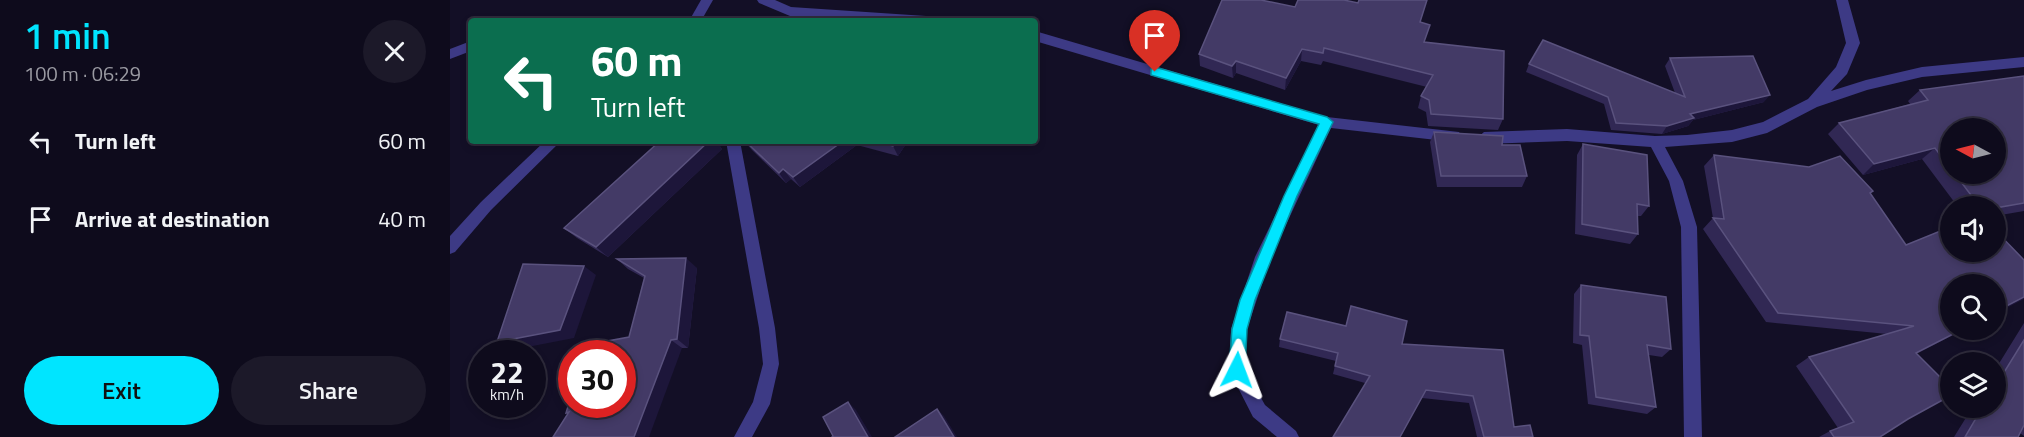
<!DOCTYPE html>
<html lang="en">
<head>
<meta charset="utf-8">
<style>
  body { margin:0; font-family:"Titillium Web",sans-serif; background:#1c1929; color:#f1f3f6; height:100vh; display:flex; flex-direction:column; font-size:22px; white-space:nowrap }
  * { box-sizing:border-box; margin:0 }
  p { font-size:20px; color:#9b9ba3 }
  .icon { flex:none; width:33px; height:33px; fill:none; stroke:currentColor; stroke-width:2; stroke-linecap:round; stroke-linejoin:round }
  .map { position:relative; flex:1; overflow:hidden }
  .side { display:flex; flex-direction:column; background:#0e0b1c; width:450px }
  .side>* { flex:none }
  .banner { position:absolute; left:18px; top:18px; width:570px; height:126px; border-radius:6px; box-shadow:0 3px 9px #0003,0 0 0 2px #2e2b3b; background:#0b6e4f; color:#fff; overflow:hidden }
  .needle { width:39px; rotate:277deg }
  .fabs { position:absolute; left:1490px; top:118px; display:grid; gap:12px }
  .fabs a { display:grid; place-items:center; width:66px; height:66px; border-radius:50%; background:#0e0b1c; box-shadow:0 3px 9px #0003,0 0 0 2px #2e2b3b; font-size:30px }
  .speed { position:absolute; left:18px; top:340px; display:flex; gap:12px; font-size:30px; font-weight:700; text-align:center }
  .speed>* { display:grid; place-content:center; width:78px; height:78px; border-radius:50%; background:#0e0b1c; box-shadow:0 3px 9px #0003,0 0 0 2px #2e2b3b; line-height:1 }
  .speed small { font-size:15px; font-weight:400 }
  .speed .limit { border:9px solid #d22; background:#fff; color:#111 }
  .pin { position:absolute; display:grid; place-items:center; width:51px; height:51px; color:#fff; margin:-62px -26px; border-radius:50% 50% 50% 0; rotate:-45deg; box-shadow:0 0 6px #0007 }
  .pin .icon { rotate:45deg }
  .me { position:absolute; width:66px; margin:-33px; rotate:3deg; stroke-linejoin:round; filter:drop-shadow(0 0 4px #0008) }
  .turn { display:flex; align-items:center; gap:21px; height:126px; padding:0 24px; font-size:27px }
  .turn .icon { width:78px; height:78px; stroke-width:2.5 }
  .turn b { display:block; font-size:42px; line-height:51px }
  .round { display:grid; place-items:center; flex:none; width:63px; height:63px; border-radius:32px; background:#1c1929 }
  .head { display:flex; align-items:center; justify-content:space-between; height:102px; padding:0 24px }
  h1 { font-size:36px; font-weight:600; line-height:45px; color:#00e5ff }
  .button { display:flex; gap:12px; margin-top:auto; padding:12px 24px }
  .button a { flex:1; height:69px; border-radius:36px; background:#00e5ff; color:#111; font-size:24px; font-weight:600; line-height:69px; text-align:center }
  .button a+a { background:#1c1929; color:#f1f3f6 }
  ul { padding:0; list-style:none }
  li { display:flex; align-items:center; gap:18px; height:78px; padding:0 24px }
  li div { flex:1 }
  li b { display:block; font-size:22px }
  li em { font-style:normal }
  main { display:flex; flex:1; min-height:0 }
  .map>svg:first-child { display:block }
</style>
</head>
<body>
<main>
<section class="side">
<div class="head"><div><h1>1 min</h1><p>100 m · 06:29</p></div><a class="round"><svg class="icon" aria-label="close" viewBox="0 0 24 24"><path d="M6 6l12 12M18 6L6 18"/></svg></a></div>
<ul>
<li><svg class="icon" aria-label="left" viewBox="0 0 24 24"><path d="M17 20v-9H6M10 6l-5 5 5 5"/></svg><div><b>Turn left</b></div><em>60 m</em></li>
<li><svg class="icon" aria-label="arrive" viewBox="0 0 24 24"><path d="M6 21V4h12l-3 4 3 4H6"/></svg><div><b>Arrive at destination</b></div><em>40 m</em></li>
</ul>
<div class="button"><a>Exit</a><a>Share</a></div>
</section>
<div class="map">
<svg width="1574" height="437" viewBox="0 0 1574 437">
  <rect width="100%" height="100%" fill="#130f26"/>
  <g fill="none" stroke-linecap="round" stroke-linejoin="round">
    <!-- minor -->
    <g fill="#3d3a85" fill-rule="evenodd">
      <polygon points="251,0 263,0 251,21 239,21"/>
      <polygon points="307,0 325,0 341,7 476,16 482,21 413,21 340,16 309,3"/>
      <polygon points="1386,0 1398,0 1410,43 1397,74 1381,91 1416,80 1472,67 1574,57 1574,67 1472,77 1417,90 1367,107 1317,133 1282,142 1215,147 1233,181 1247,227 1252,437 1234,437 1231,227 1219,181 1201,147 1117,141 1034,144 1027,138 1034,132 1117,129 1205,136 1237,135 1282,130 1313,122 1358,99 1386,67 1396,43"/>
      <polygon points="585,31 877,117 1009,132 1011,136 1004,142 881,128 821,257 797,329 795,369 815,405 846,431 849,437 827,437 803,417 779,370 781,329 805,257 869,125 585,41"/>
      <polygon points="21,41 21,51 0,59 0,49"/>
      <polygon points="95,141 111,141 41,210 5,252 0,254 0,236 31,202"/>
      <polygon points="276,141 290,141 325,328 329,364 320,404 302,437 284,437 303,402 313,364 309,328"/>
    </g>
  </g>
  <!-- wall -->
  <g fill="#312854" fill-rule="evenodd">
    <polygon points="845,7 971,22 975,42 1053,119 1048,130 978,126 976,112 968,108 971,96 977,87 873,61 871,65 851,61 835,90 786,73 783,78 750,66 749,54"/>
    <polygon points="1220,58 1314,102 1243,120 1238,126 1212,134 1161,130 1154,104 1076,72 1079,64 1225,93 1215,66"/>
    <path d="M1574,76V211L1545,216V207H1508L1472,159L1413,175L1378,134L1389,123L1460,104L1458,101L1470,90ZM1500,129L1545,174H1500Z"/>
    <polygon points="984,132 1052,145 1077,176 1072,187 987,187 980,142"/>
    <polygon points="210,141 266,141 272,149 158,257 127,238 114,228"/>
    <polygon points="294,141 458,141 448,156 407,145 350,187 341,179 336,183 302,150"/>
    <polygon points="1133,144 1199,206 1191,216 1187,216 1188,234 1180,244 1125,234 1127,155"/>
    <polygon points="1264,155 1423,191 1420,193 1456,245 1466,354 1458,419 1430,437 1369,437 1380,431 1388,428 1346,366 1359,357 1437,334 1316,322 1253,229 1263,218 1254,166"/>
    <polygon points="167,259 247,268 238,348 232,348 179,337 194,278 178,269"/>
    <polygon points="1131,285 1221,349 1212,357 1199,355 1206,407 1197,414 1138,404 1132,345 1123,343 1124,294"/>
    <polygon points="1574,323 1574,436 1570,433 1568,437 1504,437 1522,408 1545,408 1545,370"/>
    <polygon points="830,339 952,344 1064,427 1083,437 1027,437 1019,403 972,398 915,383 883,374 886,361 829,347"/>
  </g>
  <!-- shaded-wall -->
  <g fill="#1d163a">
    <polygon points="852,49 851,61 835,90 836,78"/>
    <polygon points="786,61 786,73 783,78 782,66"/>
    <polygon points="1320,95 1314,102 1243,120 1238,126 1212,134 1217,126 1240,114"/>
    <polygon points="259,141 266,141 272,149 158,257 146,247"/>
    <polygon points="393,141 405,141 407,145 350,187 343,177"/>
    <polygon points="446,141 458,141 448,156 443,146"/>
    <polygon points="1485,148 1472,159 1413,175 1424,164"/>
    <polygon points="333,169 341,179 336,183 329,173"/>
    <polygon points="236,258 247,268 238,348 227,339"/>
    <polygon points="134,266 146,275 124,338 62,350 47,342"/>
    <polygon points="1574,297 1574,299 1545,314 1545,312"/>
    <polygon points="1511,330 1513,330 1451,362 1466,353"/>
    <polygon points="221,340 232,348 199,437 184,437"/>
    <polygon points="398,402 406,410 422,437 418,437"/>
    <polygon points="487,409 494,416 507,437 504,437"/>
  </g>
  <!-- building -->
  <g fill="#433a66" stroke="#5a527e" stroke-width="1.5">
    <polygon points="772,0 811,0 845,7 848,0 894,0 908,3 909,0 977,0 970,22 980,25 974,42 1054,51 1053,119 981,114 979,100 971,96 983,75 874,48 873,53 852,49 836,78 786,61 782,66 749,54"/>
    <polygon points="1093,40 1235,97 1220,58 1303,56 1320,95 1240,114 1244,118 1217,126 1166,123 1158,97 1079,64"/>
    <polygon points="1574,76 1574,203 1545,208 1545,207 1530,207 1505,174 1545,174 1545,129 1500,129 1500,168 1485,148 1424,164 1389,123 1478,100 1470,90"/>
    <polygon points="984,132 1053,136 1052,145 1070,145 1077,176 991,176"/>
    <polygon points="210,141 259,141 146,247 114,228"/>
    <polygon points="295,141 393,141 343,177 333,169 329,173"/>
    <polygon points="424,141 446,141 443,146"/>
    <polygon points="1133,144 1197,155 1199,206 1187,204 1188,234 1132,224"/>
    <polygon points="1264,155 1359,167 1390,156 1423,191 1420,193 1456,245 1500,227 1500,252 1545,252 1545,230 1574,260 1574,297 1545,312 1545,285 1500,285 1500,330 1511,330 1466,353 1500,387 1500,396 1458,419 1430,437 1384,437 1380,431 1404,422 1359,357 1464,326 1328,313 1263,218 1274,219"/>
    <polygon points="236,258 227,339 221,340 184,437 103,437 119,412 116,413 122,393 122,405 172,405 172,354 133,354 136,345 179,337 195,276 167,259"/>
    <polygon points="73,264 134,266 110,330 47,342"/>
    <polygon points="1131,285 1216,297 1221,349 1197,345 1206,407 1146,397 1139,336 1130,335"/>
    <polygon points="901,306 957,321 952,344 1053,350 1064,427 1080,425 1083,437 1034,437 1023,396 976,390 950,437 883,437 920,376 885,366 888,353 830,339 837,312 896,326"/>
    <polygon points="1574,340 1574,425 1568,437 1515,437 1532,408 1545,408 1545,387"/>
    <polygon points="398,402 418,437 382,437 383,436 373,417"/>
    <polygon points="487,409 504,437 445,437"/>
  </g>
  <!-- route -->
  <polygon fill="#00e5ff" stroke="#0095a6" stroke-width="1.5" points="705,67 877,117 883,122 847,196 805,300 797,329 795,370 792,375 787,377 782,375 779,370 782,329 790,300 834,196 869,124 701,75 701,69"/>
</svg>
<div class="fabs">
<a><svg class="needle" viewBox="-14 -14 28 28"><path d="M0-13l5 13h-10z" fill="#e53935"/><path d="M0 13l5-13h-10z" fill="#9b9ba3"/></svg></a>
<a><svg class="icon" aria-label="sound" viewBox="0 0 24 24"><path d="M4 9h4l5-4v14l-5-4H4zM17 9q2 3 0 6"/></svg></a>
<a><svg class="icon" aria-label="search" viewBox="0 0 24 24"><circle cx="10" cy="10" r="6"/><path d="M15 15l6 6"/></svg></a>
<a><svg class="icon" aria-label="layers" viewBox="0 0 24 24"><path d="M12 4l9 5-9 5-9-5zM3 14l9 5 9-5"/></svg></a>
</div>
<div class="speed"><div>22<small>km/h</small></div><div class="limit">30</div></div>
<div class="pin" style="left:705px;top:72px;background:#d93025"><svg class="icon" aria-label="arrive" viewBox="0 0 24 24"><path d="M6 21V4h12l-3 4 3 4H6"/></svg></div>
<svg class="me" style="left:787px;top:370px" viewBox="-20 -20 40 40"><path d="M0-17L14 15 0 8-14 15z" fill="#00e5ff" stroke="#fff" stroke-width="4"/></svg>
<div class="banner">
<div class="turn"><svg class="icon" aria-label="left" viewBox="0 0 24 24"><path d="M17 20v-9H6M10 6l-5 5 5 5"/></svg><div><b>60 m</b>Turn left</div></div>
</div>
</div>
</main>
</body>
</html>
